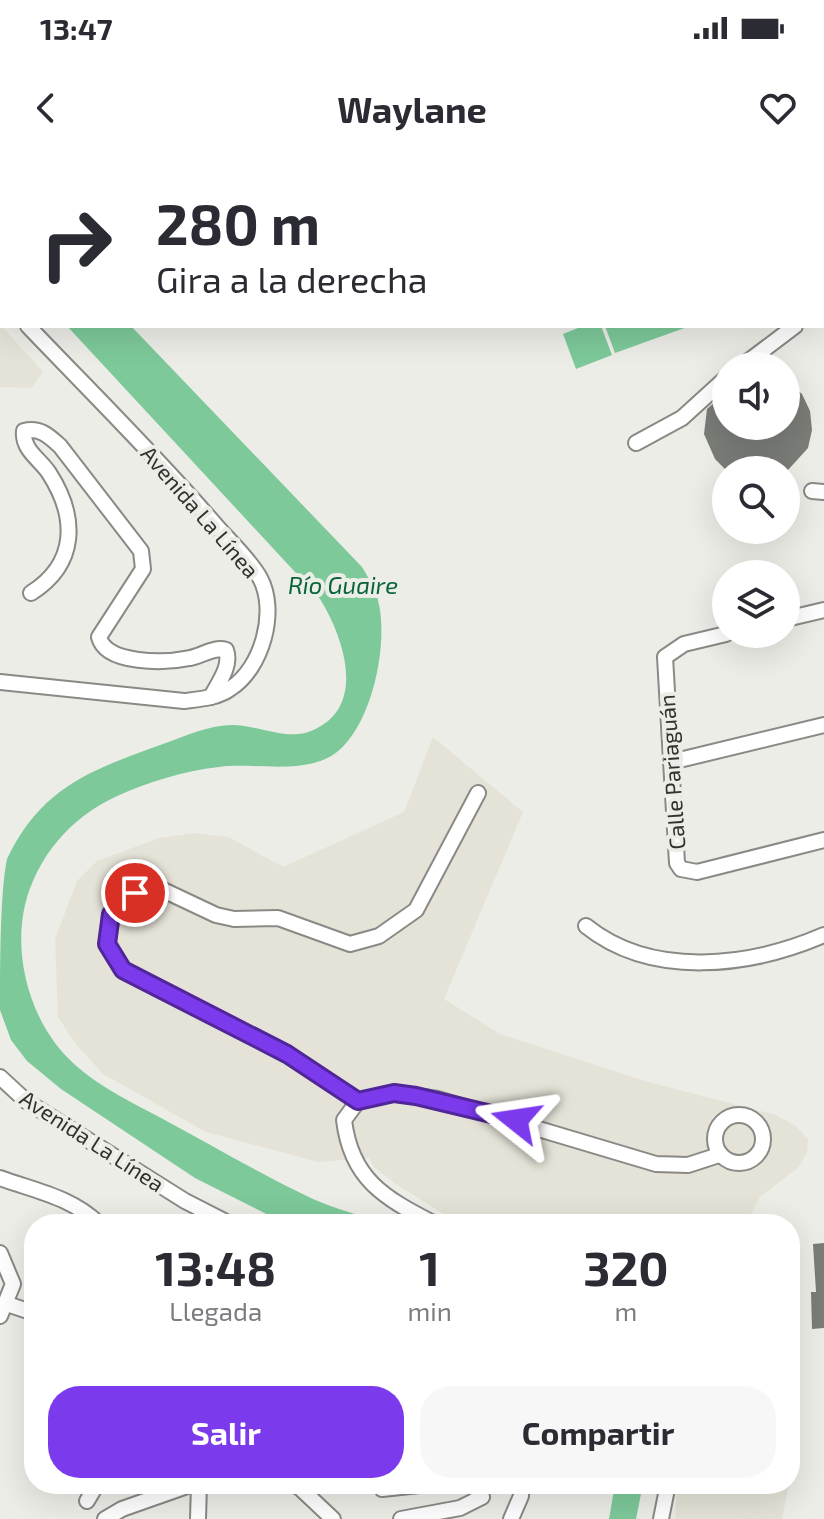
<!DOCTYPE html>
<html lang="es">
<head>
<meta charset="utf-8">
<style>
  body { margin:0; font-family:"Exo 2",sans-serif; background:#f7f7f7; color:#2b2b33; height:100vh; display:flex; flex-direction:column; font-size:30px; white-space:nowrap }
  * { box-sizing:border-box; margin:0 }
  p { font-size:26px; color:#7c7c81 }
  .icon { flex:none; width:44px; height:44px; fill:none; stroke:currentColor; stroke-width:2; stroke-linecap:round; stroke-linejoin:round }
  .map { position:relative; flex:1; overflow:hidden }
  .panel { position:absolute; left:24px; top:1054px; width:776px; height:280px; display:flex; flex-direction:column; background:#fff; border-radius:32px; box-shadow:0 8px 32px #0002 }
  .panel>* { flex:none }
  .banner { position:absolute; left:0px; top:0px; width:824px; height:168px; box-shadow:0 8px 32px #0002; background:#fff; color:#2b2b33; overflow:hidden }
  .buttons { position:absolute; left:712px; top:192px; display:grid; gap:16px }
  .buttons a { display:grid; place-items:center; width:88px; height:88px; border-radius:50%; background:#fff; box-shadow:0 8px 32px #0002; font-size:40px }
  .pin { position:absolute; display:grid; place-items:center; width:68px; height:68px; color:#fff; margin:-34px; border:4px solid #fff; border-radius:50%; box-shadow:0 2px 8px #0007 }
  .me { position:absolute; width:88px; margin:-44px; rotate:285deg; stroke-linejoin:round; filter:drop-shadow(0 0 6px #0008) }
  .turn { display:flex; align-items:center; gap:28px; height:168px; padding:0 24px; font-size:36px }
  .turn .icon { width:104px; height:104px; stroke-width:2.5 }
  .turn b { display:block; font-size:56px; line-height:68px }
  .eta { display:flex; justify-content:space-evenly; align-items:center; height:136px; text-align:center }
  .eta b { font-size:48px; font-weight:700; line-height:56px }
  .action { display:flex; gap:16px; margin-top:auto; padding:16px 24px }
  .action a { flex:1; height:92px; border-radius:32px; background:#7c3aed; color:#fff; font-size:32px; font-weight:700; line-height:92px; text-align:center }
  .action a+a { background:#f7f7f7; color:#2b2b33 }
  .status { display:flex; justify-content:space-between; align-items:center; height:56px; padding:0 40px; background:#fff; direction:ltr }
  .status svg { height:22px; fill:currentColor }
  header { display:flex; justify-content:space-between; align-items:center; height:104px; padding:0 24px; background:#fff; font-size:36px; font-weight:700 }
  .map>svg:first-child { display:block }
</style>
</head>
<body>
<div class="status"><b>13:47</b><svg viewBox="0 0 49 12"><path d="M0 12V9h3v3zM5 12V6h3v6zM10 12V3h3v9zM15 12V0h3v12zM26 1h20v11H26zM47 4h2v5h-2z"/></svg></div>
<header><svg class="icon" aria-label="back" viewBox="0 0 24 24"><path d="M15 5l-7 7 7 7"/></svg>Waylane<svg class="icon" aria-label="heart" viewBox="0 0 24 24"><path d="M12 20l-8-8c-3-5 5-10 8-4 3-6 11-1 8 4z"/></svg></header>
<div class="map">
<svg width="824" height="1359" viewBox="0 0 824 1359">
  <rect width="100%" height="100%" fill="#edede8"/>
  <!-- built -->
  <g fill="#e5e3d7">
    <polygon points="0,164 43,212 31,228 0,227"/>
    <polygon points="433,577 523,652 444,839 500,874 645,921 776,955 796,966 808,979 807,992 799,1007 760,1037 745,1064 459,1064 396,1024 374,1007 369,998 318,1002 206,972 103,914 75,883 58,857 55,779 77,721 97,701 159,678 194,673 229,677 283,707 404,652"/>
    <polygon points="677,1324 789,1324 782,1359 675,1359"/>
  </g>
  <!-- water -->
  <g fill="#7dc99a">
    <path d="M67,166H131L362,407C368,417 375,428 378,440C389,482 373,563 337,592C306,616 255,602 219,607C183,611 148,622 115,637C70,658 37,697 25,745C13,796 30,859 67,897C93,924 131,942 163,959C213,986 262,1015 313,1039C335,1049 359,1054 381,1064H286L195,1018L61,929L27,901L11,880L0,850C0,811 0,731 7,699C41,627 93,609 163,584C185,576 209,565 233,565C257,565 288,581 311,571C369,548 343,476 320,439Z"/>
    <polygon points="583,166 601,166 612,195 576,209 563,174"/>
    <polygon points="605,166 690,166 615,193"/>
    <polygon points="615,1324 643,1324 636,1359 609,1359"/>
  </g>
  <!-- building -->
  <g fill="#7a7c78">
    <polygon points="786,221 802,234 810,251 812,270 808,288 788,310 726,310 715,299 704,274 707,249 726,232 726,266 786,266"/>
    <polygon points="824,1083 824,1168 812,1169 811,1132 816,1132 813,1084"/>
  </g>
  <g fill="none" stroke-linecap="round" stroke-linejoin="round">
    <!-- minor casing -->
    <g stroke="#8a8985" stroke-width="18">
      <g id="minor">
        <polyline points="0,137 2,139"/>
        <polyline points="822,137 824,135"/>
        <polyline points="742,206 795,166"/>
        <polyline points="636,283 682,258 726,218"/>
        <polyline points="812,331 824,332"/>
        <path d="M31,433C77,404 78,358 49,313C40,299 22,290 24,271C40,267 49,276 60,286L141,391L143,409L99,477C106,505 166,503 190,498C202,496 214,486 226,490C232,506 218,523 211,537"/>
        <polyline points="786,459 824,450"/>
        <polyline points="726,474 684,484 665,497 677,703 681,709 697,712 824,680"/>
        <path d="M0,522L184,541C200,539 218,538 231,528C262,508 278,451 260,418C249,398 228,380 213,362C154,294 90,231 28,166"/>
        <polyline points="671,602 824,565"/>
        <polyline points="478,633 416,750 379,776 350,784 278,758 234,759 216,755 163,730 135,733 111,754 107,784 123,810 287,894 358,941 394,933 438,939 656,1004 688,1005 719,995"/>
        <path d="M586,766C652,819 750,807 824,775"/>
        <polyline points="0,917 26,941 185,1041 230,1064"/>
        <path d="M358,941L344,960C351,1019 384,1038 435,1064"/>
        <circle cx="739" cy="979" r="24"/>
        <path d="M0,1018C36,1031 71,1037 99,1064"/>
        <polyline points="0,1093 13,1124 0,1156"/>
        <polyline points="7,1144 34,1153"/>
        <polyline points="291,1324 299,1327 333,1359"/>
        <polyline points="382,1329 429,1324"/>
        <polyline points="87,1341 97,1324"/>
        <polyline points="105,1359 122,1349 193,1324"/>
        <polyline points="198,1359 199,1324"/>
        <polyline points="401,1359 460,1348 482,1337 472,1324"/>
        <polyline points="511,1359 521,1336 521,1324"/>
        <polyline points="661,1359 668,1324"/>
      </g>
    </g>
    <!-- minor -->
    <use href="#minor" stroke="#fff" stroke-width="14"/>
  </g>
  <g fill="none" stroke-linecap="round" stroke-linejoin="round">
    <!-- route casing -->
    <g stroke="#51269a" stroke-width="20">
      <polyline id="route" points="135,733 111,754 107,784 123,810 287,894 358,941 394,933 416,936 516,960"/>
    </g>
    <!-- route -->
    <use href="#route" stroke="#7c3aed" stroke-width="14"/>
  </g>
  <g text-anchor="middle" stroke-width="8" stroke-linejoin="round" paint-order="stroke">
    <!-- street labels -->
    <g font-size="22" fill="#31312f" stroke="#edede8">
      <text transform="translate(200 352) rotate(49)" y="8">Avenida La Línea</text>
      <text transform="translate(672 612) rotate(-94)" y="8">Calle Pariaguán</text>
      <text transform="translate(92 981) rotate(33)" y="8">Avenida La Línea</text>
    </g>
    <!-- water labels -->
    <g font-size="24" font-style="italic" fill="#08653b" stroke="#edede8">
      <text x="343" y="434">Río Guaire</text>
    </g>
  </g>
</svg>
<div class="buttons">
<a><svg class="icon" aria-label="sound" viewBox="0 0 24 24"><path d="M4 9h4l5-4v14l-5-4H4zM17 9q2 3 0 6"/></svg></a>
<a><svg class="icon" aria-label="search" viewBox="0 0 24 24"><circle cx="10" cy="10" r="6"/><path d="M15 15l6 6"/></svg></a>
<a><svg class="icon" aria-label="layers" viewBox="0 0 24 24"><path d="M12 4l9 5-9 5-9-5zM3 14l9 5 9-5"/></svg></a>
</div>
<div class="pin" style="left:135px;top:733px;background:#d93025"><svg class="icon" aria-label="arrive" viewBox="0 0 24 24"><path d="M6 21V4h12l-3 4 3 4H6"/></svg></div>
<svg class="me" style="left:516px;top:960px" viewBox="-20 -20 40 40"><path d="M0-17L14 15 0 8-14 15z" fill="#7c3aed" stroke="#fff" stroke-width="4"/></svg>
<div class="banner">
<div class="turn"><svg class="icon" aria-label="right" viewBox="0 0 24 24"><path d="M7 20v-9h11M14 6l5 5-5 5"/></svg><div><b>280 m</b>Gira a la derecha</div></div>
</div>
<section class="panel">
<div class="eta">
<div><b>13:48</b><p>Llegada</p></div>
<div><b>1</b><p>min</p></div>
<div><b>320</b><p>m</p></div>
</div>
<div class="action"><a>Salir</a><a>Compartir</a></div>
</section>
</div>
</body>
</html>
